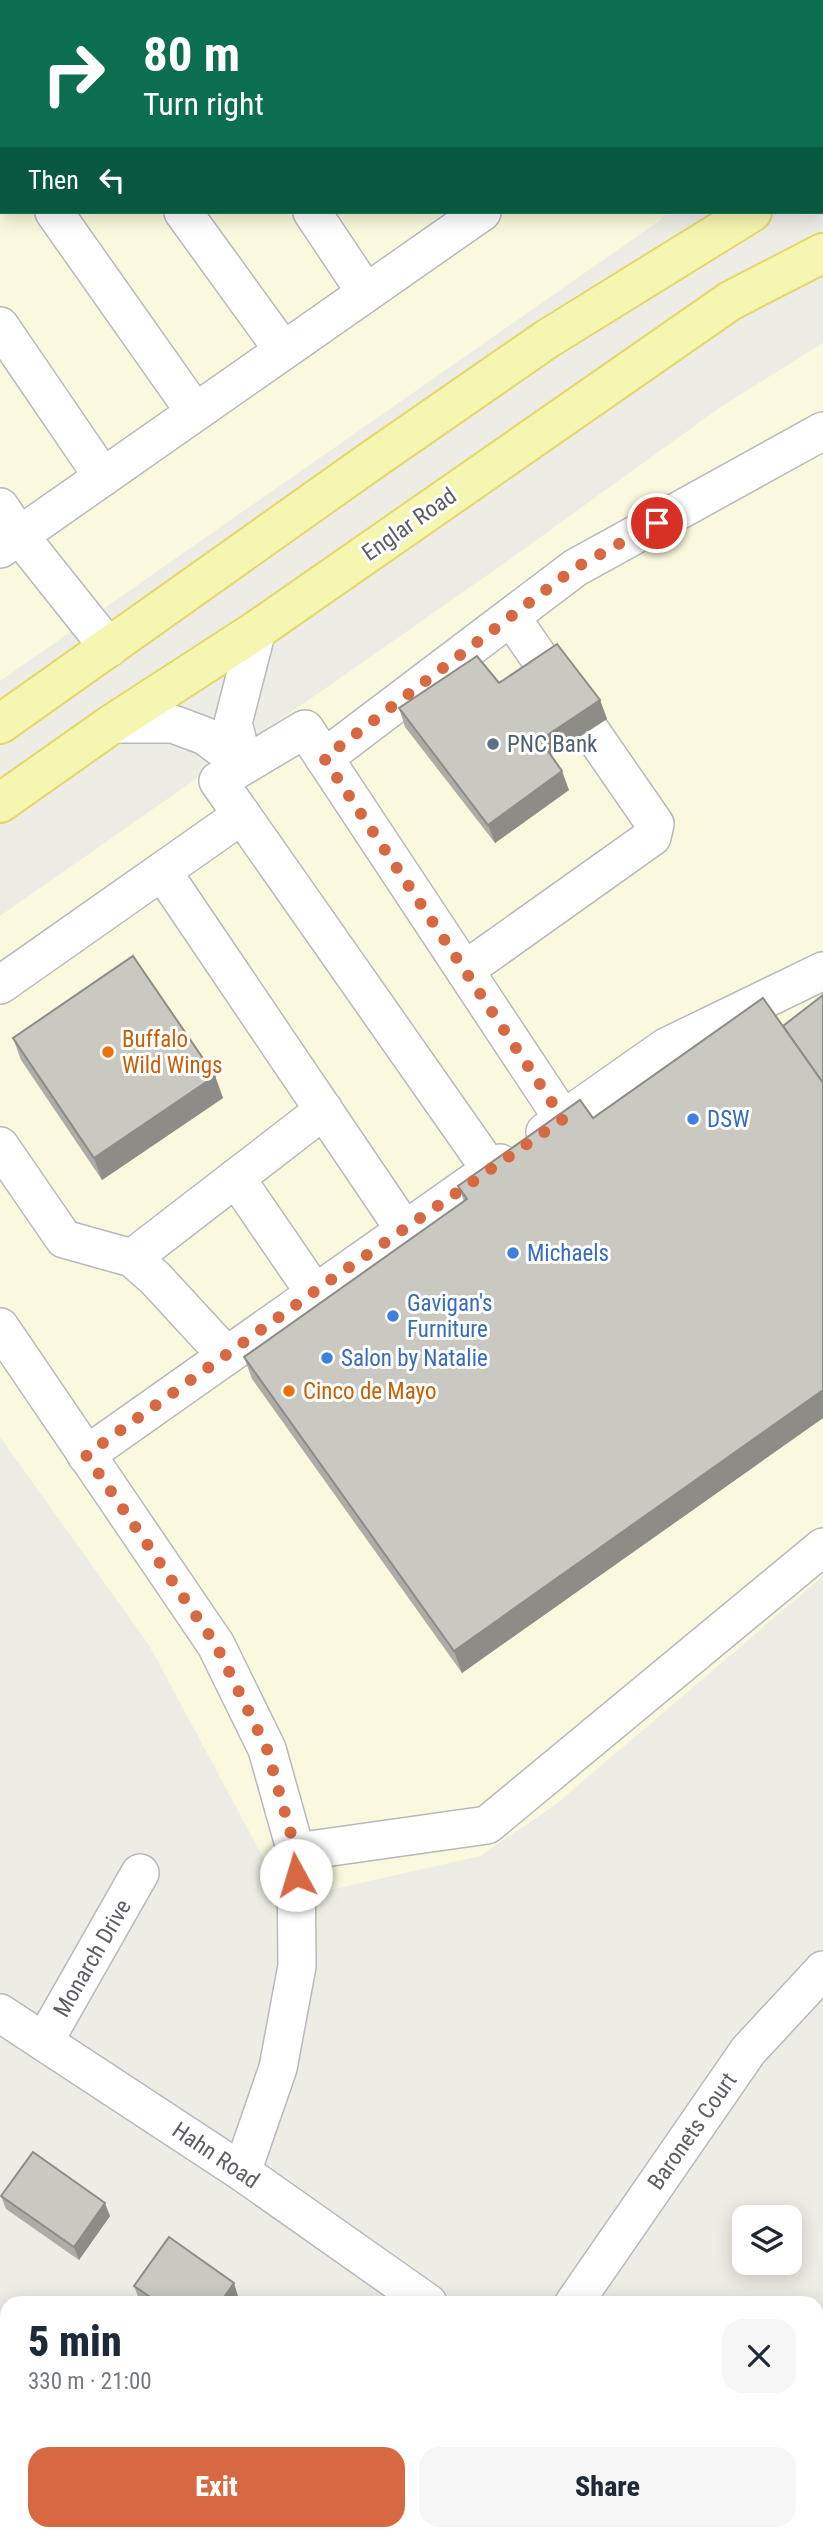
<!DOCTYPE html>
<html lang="en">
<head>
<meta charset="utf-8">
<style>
  body { margin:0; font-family:"Roboto Condensed",sans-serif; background:#f6f6f7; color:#1f2937; height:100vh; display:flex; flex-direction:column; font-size:26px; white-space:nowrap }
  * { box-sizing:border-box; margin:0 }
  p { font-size:23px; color:#747a83 }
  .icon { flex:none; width:38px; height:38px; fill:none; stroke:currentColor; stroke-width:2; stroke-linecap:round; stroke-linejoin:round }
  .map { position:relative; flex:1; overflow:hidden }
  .side { position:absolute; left:0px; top:2296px; width:824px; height:245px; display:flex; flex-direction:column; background:#fff; border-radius:21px 21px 0 0; box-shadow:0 4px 18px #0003 }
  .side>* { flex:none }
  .top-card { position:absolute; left:0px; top:0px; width:824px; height:214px; box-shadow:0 4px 18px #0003; background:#0b6e4f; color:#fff; overflow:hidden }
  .fabs { position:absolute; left:732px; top:2205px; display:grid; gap:14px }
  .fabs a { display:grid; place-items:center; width:70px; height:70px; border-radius:14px; background:#fff; box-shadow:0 4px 18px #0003; font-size:35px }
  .pin { position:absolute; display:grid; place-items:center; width:60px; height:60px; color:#fff; margin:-30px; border:4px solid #fff; border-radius:50%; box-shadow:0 2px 7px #0007 }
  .me { position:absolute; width:77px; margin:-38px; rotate:354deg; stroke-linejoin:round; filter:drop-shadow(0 0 5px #0008) }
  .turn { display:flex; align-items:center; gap:24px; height:147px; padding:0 28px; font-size:32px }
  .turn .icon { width:91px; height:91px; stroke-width:2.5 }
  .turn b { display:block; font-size:49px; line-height:60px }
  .then { display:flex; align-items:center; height:66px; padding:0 28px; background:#0003; gap:14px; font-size:26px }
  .round { display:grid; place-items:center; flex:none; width:74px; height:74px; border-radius:21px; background:#f6f6f7 }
  .overview { display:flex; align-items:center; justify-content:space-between; height:119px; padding:0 28px }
  h1 { font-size:42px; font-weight:800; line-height:52px }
  .action { display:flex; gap:14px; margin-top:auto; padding:14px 28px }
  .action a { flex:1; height:80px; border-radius:21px; background:#d76942; color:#fff; font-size:28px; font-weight:800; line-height:80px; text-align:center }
  .action a+a { background:#f6f6f7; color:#1f2937 }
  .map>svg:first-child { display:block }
</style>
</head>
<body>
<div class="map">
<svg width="823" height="2541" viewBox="0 0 823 2541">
  <rect width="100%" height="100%" fill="#eeede5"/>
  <!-- commercial -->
  <g fill="#faf9dd">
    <polygon points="0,0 587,2 2,2 2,212 666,212 662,219 0,681"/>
    <polygon points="823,343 823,1576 555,1805 480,1856 286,1900 149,1645 0,1437 0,916 506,562 722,406"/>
  </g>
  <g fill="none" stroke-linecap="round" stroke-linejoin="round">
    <!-- minor casing -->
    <g stroke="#b7b9bd" stroke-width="40">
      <g id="minor">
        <polyline points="169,0 171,2"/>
        <polyline points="659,0 660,2"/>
        <polyline points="781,0 782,2"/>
        <polyline points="70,2 73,0"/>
        <polyline points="822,17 823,17"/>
        <polyline points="0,50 2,49"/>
        <polyline points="0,136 2,138"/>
        <polyline points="54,212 195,412"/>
        <polyline points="183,212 283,350"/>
        <polyline points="366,293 482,212"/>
        <polyline points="0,326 103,477"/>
        <polyline points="0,507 19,535 109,648"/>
        <polyline points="0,549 366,293 312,212"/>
        <polyline points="511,617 549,672"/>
        <polyline points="112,724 173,724 205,736 244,765"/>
        <polyline points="324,758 575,568 823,431"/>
        <polyline points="244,765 233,723 257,630"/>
        <polyline points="162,871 404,1229"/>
        <polyline points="465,970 652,837 655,824 590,730"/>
        <polyline points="0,985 242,815"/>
        <polyline points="545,1132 666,1047 823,971"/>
        <polyline points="0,1146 64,1239 132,1258 155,1278 226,1355"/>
        <polyline points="490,1169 218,781 305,729 563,1119"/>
        <polyline points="236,1178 314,1292"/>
        <polyline points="132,1258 324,1110"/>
        <polyline points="0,1327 216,1645 267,1749 296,1852 297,1966 278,2068 242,2172"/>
        <polyline points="86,1455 500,1163"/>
        <polyline points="296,1852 487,1825 823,1547"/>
        <polyline points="0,2013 242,2172 428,2303"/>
        <polyline points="44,2042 140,1873"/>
        <polyline points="574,2303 748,2051 823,1970"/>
        <polyline points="755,2534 765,2541"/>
        <polyline points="702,2541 707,2534"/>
      </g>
    </g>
    <!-- major casing -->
    <g stroke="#e3d769" stroke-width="42">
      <g id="major">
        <polyline points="822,181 823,180"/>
        <polyline points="0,724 368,463 547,339 752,212"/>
        <polyline points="0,803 112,724 257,630 730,301 823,253"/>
      </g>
    </g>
    <!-- minor -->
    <use href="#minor" stroke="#fff" stroke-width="37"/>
    <!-- major -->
    <use href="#major" stroke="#f5f6b1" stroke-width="38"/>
  </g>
  <!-- wall -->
  <g fill="#adaca6">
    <polygon points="499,683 600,700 607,719 551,756 569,790 495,843 405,727 399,708"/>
    <polygon points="823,995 823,1418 462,1673 252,1379 244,1357 464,1201 458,1186 593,1118 783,1026"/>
    <polygon points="13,1038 215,1076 223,1098 102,1180 21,1060"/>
    <polygon points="1,2196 110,2216 79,2260 6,2209"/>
    <polygon points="134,2286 238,2296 234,2303 145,2303 139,2299"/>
    <polygon points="0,2399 4,2409 7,2427 7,2455 0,2456"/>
    <polygon points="481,2534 586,2534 581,2541 491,2541"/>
  </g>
  <!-- shaded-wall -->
  <g fill="#8d8c87">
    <polygon points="600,700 607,719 546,758 540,740"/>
    <polygon points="562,771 569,790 495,843 488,825"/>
    <polygon points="215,1076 223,1098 102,1180 94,1158"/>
    <polygon points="823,1390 823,1418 462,1673 454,1651"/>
    <polygon points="105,2203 110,2216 79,2260 74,2247"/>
    <polygon points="234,2283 238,2296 234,2303 220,2303"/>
    <polygon points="0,2399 4,2409 7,2427 7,2438"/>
    <polygon points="572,2534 586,2534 581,2541 567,2541"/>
  </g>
  <!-- building -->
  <g fill="#c9c8c1" stroke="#8d8c87" stroke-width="2">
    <polygon points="557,644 600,700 540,740 562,771 488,825 399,708 477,656 499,683"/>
    <polygon points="133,956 215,1076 94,1158 13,1038"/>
    <polygon points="823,995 823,1083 783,1026"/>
    <polygon points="763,998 823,1083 823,1390 454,1651 244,1357 467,1199 458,1186 580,1100 593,1118"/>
    <polygon points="33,2152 105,2203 74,2247 1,2196"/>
    <polygon points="169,2237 234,2283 220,2303 159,2303 134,2286"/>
    <polygon points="0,2402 7,2438 7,2441 0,2442"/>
    <polygon points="91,2534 109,2534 140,2541 90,2541"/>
    <polygon points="495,2534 572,2534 567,2541 505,2541"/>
  </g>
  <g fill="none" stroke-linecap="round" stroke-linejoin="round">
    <!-- route -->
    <polyline stroke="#d76942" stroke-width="12" stroke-dasharray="0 21.6" points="296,1875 296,1852 267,1749 216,1645 86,1455 332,1279 563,1119 324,758 575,568 657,523"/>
  </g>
  <!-- markers -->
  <circle fill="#5c6f8a" stroke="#fff" stroke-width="2.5" cx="493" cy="744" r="7"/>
  <g fill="#e8710a" stroke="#fff" stroke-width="2.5">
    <circle cx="108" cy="1052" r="7"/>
    <circle cx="289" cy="1391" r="7"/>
  </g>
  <g fill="#3f7fe0" stroke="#fff" stroke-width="2.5">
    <circle cx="693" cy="1119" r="7"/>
    <circle cx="513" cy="1253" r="7"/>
    <circle cx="393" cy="1316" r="7"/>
    <circle cx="327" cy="1358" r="7"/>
  </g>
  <g text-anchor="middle" stroke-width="6" stroke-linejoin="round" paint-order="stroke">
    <!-- street labels -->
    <g font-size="23" fill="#5d5f64" stroke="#fff">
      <text transform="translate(409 524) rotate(-35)" y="8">Englar Road</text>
      <text transform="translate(92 1958) rotate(-60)" y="8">Monarch Drive</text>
      <text transform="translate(692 2131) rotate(-55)" y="8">Baronets Court</text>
      <text transform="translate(216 2155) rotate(34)" y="8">Hahn Road</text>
    </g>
    <!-- service labels -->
    <g font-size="23" fill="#4e5e75" stroke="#fff" text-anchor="start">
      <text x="507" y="752">PNC Bank</text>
    </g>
    <!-- food labels -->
    <g font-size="23" fill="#c56008" stroke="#fff" text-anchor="start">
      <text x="122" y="1047">Buffalo<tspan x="122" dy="26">Wild Wings</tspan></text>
      <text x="303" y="1399">Cinco de Mayo</text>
    </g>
    <!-- shop labels -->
    <g font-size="23" fill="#366cbe" stroke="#fff" text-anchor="start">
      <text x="707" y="1127">DSW</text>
      <text x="527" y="1261">Michaels</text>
      <text x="407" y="1311">Gavigan's<tspan x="407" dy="26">Furniture</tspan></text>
      <text x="341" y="1366">Salon by Natalie</text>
    </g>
  </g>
</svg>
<div class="fabs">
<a><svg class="icon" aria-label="layers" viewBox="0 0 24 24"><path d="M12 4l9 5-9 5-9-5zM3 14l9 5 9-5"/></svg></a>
</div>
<div class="pin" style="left:657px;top:523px;background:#d93025"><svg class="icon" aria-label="arrive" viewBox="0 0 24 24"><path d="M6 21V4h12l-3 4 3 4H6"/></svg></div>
<svg class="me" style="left:296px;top:1875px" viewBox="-20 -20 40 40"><circle r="19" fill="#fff"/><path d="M0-13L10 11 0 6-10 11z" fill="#d76942"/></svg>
<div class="top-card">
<div class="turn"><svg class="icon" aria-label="right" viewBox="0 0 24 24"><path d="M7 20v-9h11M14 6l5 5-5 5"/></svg><div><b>80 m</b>Turn right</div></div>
<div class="then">Then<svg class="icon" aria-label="left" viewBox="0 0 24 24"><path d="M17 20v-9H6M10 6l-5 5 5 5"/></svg></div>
</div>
<section class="side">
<div class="overview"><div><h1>5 min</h1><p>330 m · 21:00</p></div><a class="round"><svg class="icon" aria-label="close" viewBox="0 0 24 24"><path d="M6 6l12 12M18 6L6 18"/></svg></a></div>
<div class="action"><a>Exit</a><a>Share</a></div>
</section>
</div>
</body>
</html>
